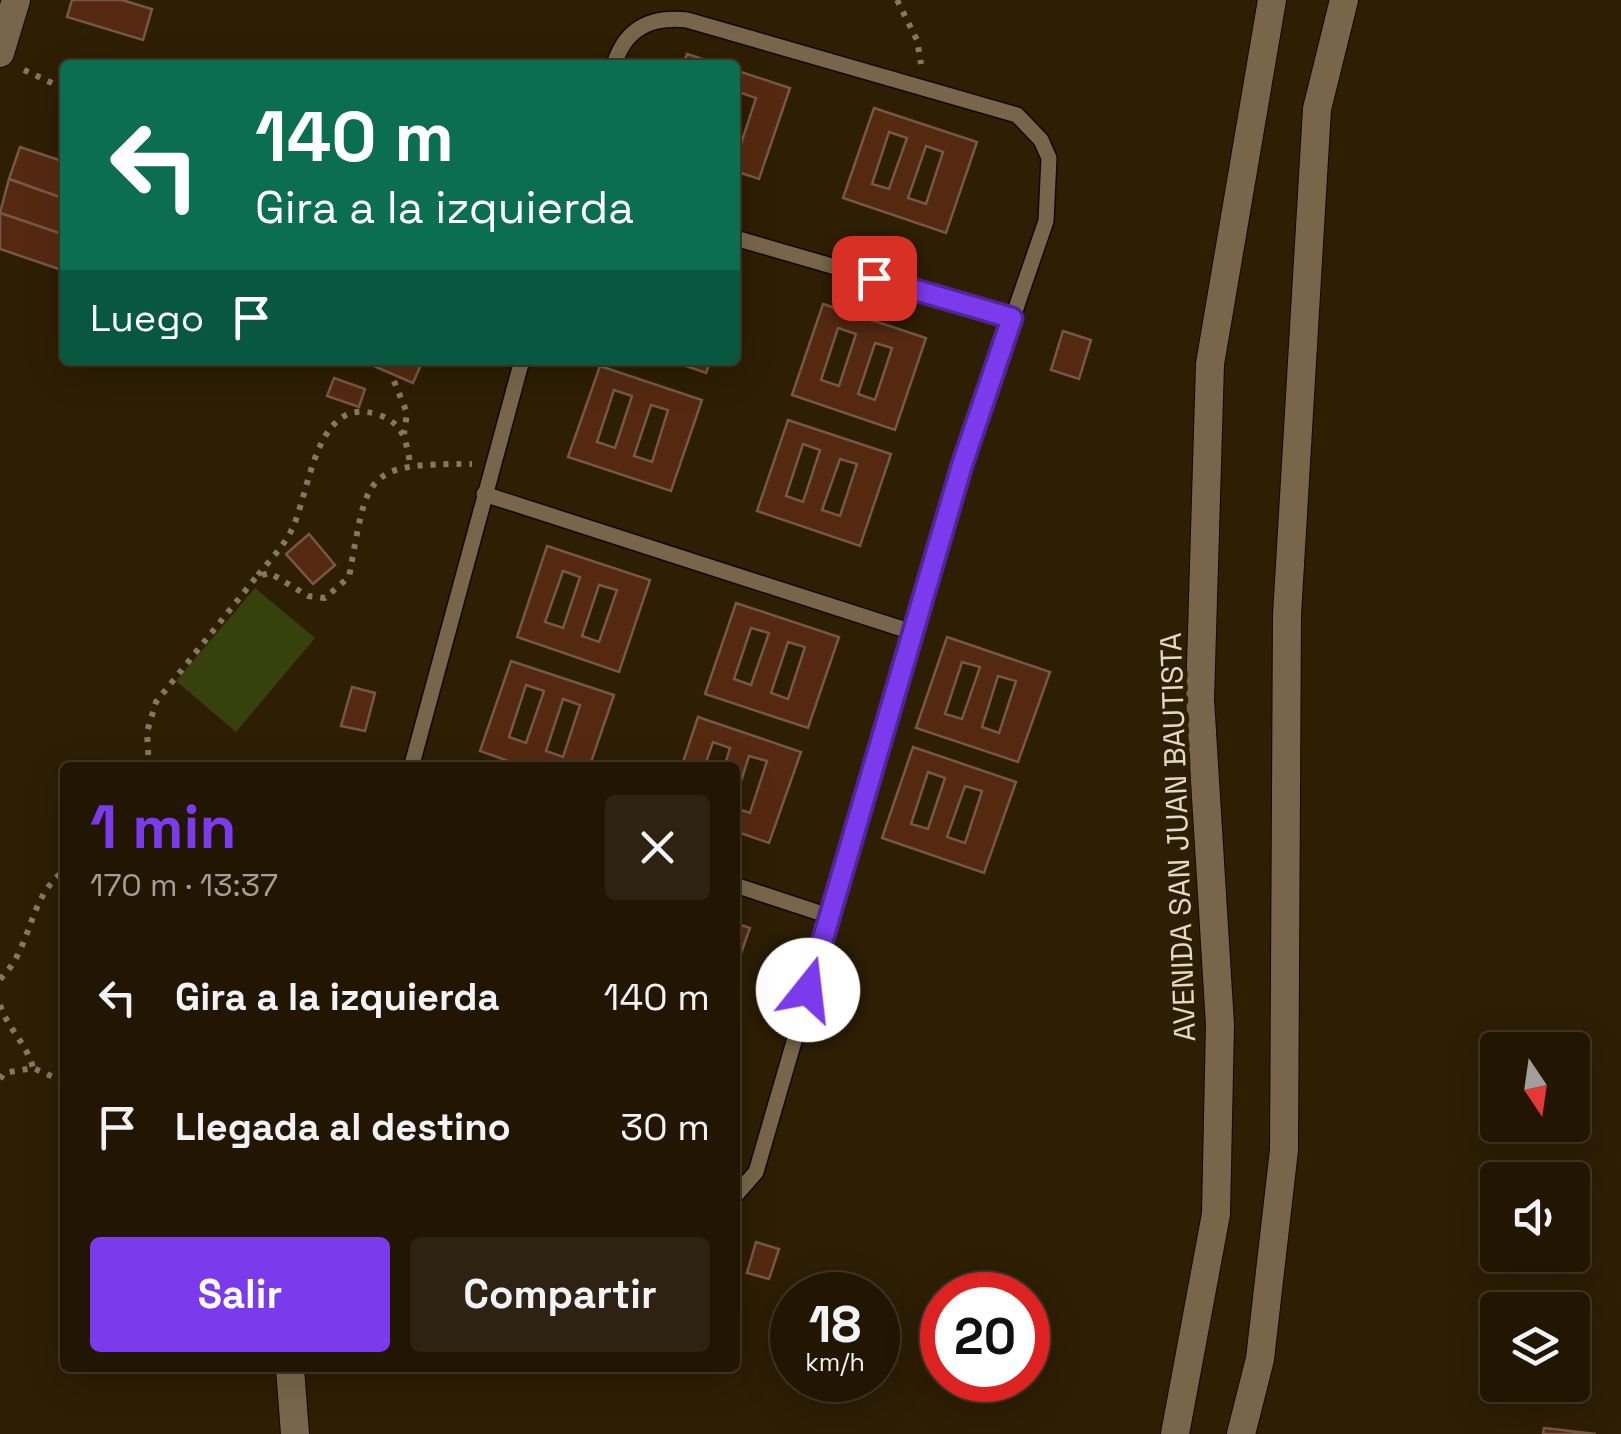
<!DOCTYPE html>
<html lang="es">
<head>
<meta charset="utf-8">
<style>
  body { margin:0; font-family:"Space Grotesk",sans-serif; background:#2e2312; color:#f1f3f6; height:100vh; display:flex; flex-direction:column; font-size:38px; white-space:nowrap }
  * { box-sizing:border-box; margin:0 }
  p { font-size:32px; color:#a29f9a }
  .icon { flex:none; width:55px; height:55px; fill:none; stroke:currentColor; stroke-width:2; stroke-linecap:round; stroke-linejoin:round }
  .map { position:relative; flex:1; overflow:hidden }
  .side { position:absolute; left:60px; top:762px; width:680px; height:610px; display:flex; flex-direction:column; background:#221603; border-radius:10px; box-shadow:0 10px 40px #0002,0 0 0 2px #3f3525 }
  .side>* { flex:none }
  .hud { position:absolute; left:60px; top:60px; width:680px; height:305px; border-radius:10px; box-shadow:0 10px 40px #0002,0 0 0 2px #3f3525; background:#0b6e4f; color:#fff; overflow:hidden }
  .needle { width:65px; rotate:167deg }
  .tools { position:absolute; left:1480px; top:1032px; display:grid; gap:20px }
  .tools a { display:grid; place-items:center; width:110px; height:110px; border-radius:10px; background:#221603; box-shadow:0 10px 40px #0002,0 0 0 2px #3f3525; font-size:50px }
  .speed { position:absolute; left:770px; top:1272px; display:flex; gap:20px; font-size:50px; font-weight:700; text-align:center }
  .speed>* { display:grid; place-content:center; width:130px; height:130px; border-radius:50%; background:#221603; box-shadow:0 10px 40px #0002,0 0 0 2px #3f3525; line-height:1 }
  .speed small { font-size:25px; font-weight:400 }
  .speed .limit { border:15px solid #d22; background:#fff; color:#111 }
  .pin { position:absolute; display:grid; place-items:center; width:85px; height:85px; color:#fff; margin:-42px; border-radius:20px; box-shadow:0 5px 15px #0006 }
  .me { position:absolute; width:110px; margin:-55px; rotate:16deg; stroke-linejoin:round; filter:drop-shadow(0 0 8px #0008) }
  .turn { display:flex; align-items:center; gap:35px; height:210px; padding:0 30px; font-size:45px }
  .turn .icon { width:130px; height:130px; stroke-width:2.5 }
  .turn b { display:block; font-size:70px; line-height:85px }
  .then { display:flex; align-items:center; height:95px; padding:0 30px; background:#0003; gap:20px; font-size:38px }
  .round { display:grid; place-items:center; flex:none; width:105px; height:105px; border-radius:10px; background:#2e2312 }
  .summary { display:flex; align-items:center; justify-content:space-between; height:170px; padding:0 30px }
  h1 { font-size:60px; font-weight:800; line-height:75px; color:#7c3aed }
  .primary-button { display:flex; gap:20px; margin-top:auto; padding:20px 30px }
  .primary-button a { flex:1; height:115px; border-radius:10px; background:#7c3aed; color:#fff; font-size:40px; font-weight:800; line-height:115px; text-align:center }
  .primary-button a+a { background:#2e2312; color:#f1f3f6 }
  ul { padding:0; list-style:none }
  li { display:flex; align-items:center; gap:30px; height:130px; padding:0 30px }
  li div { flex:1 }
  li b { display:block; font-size:38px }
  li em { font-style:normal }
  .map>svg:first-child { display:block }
</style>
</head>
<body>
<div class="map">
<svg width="1621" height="1434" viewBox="0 0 1621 1434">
  <rect width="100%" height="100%" fill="#2d1e04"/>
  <!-- green -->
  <polygon fill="#37410c" points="255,588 315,638 236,732 176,681"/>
  <!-- building -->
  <g fill="#552910" stroke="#765849" stroke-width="2.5" fill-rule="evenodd">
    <polygon points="72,0 122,0 152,9 143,40 67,17"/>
    <polygon points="687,54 721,65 683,65"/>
    <polygon points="735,70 790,88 759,179 735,171 735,148 739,150 756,98 739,92 735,104"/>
    <path d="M874,108L977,142L946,233L843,198ZM889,132L907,138L889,189L872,184ZM926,146L943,152L926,204L908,198Z"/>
    <polygon points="20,147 65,162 65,199 9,179"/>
    <polygon points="9,179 65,199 65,235 0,213"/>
    <polygon points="0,213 65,235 59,269 0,249"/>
    <path d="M823,304L926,338L895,430L792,395ZM838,328L856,334L839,386L821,380ZM875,343L892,348L875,400L858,394Z"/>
    <polygon points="1063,331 1091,340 1079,379 1051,370"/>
    <polygon points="379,360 423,360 413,383 376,367"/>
    <polygon points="669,360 711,360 706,373"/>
    <path d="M600,366L702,400L671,491L568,457ZM614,390L632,396L615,448L597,442ZM651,405L668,410L652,462L634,456Z"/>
    <polygon points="334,378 365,389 359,407 327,396"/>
    <path d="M788,420L891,454L860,546L757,511ZM803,444L820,450L803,502L786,496ZM840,459L857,464L840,516L822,510Z"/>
    <polygon points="309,534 335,565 313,584 286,554"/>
    <path d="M547,546L650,580L619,672L517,637ZM563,571L580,577L563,628L545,622ZM599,585L617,590L599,642L582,636Z"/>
    <path d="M736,603L839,637L808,728L705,694ZM751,628L769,633L751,685L734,679ZM788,642L805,647L788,699L771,693Z"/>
    <path d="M947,637L1050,672L1018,762L916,728ZM962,662L980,667L962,719L945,714ZM998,676L1016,681L999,733L982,727Z"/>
    <path d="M511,661L614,695L589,768H528L480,751ZM526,685L544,691L526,743L509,737ZM563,699L580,705L563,757L546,751Z"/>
    <polygon points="352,687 375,693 365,731 341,726"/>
    <polygon points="698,717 801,752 769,843 735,831 735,808 750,813 767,761 749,756 735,800 735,768 724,768 730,748 713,742 704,768 681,768"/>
    <path d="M913,747L1016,782L984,873L882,838ZM928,772L945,778L928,829L911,824ZM965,786L982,791L965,843L947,837Z"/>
    <polygon points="735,923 750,928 735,970"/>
    <polygon points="756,1242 779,1249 769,1279 747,1273"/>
    <polygon points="1544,1428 1596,1434 1543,1434"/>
  </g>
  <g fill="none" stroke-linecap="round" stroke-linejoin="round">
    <!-- service casing -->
    <g stroke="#150700" stroke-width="18">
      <g id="service">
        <path d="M614,65C625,29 650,16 687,20L1017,115L1041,140L1049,158L1046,221L962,465L756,1172L735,1196"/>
        <polyline points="735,238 1012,318"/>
        <polyline points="484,494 912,632"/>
        <polyline points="411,768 522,360"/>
        <polyline points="735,885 829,916"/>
      </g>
    </g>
    <!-- minor casing -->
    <g stroke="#150700" stroke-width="30">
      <g id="minor">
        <polyline points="0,53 16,0"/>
        <polyline points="290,1368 295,1434"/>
        <polyline points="1175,1434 1216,1214 1220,1025 1200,699 1210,364 1272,0"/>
        <polyline points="1241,1434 1260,1359 1284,1150 1287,615 1317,109 1344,0"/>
      </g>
    </g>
    <!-- path -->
    <g stroke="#847863" stroke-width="6" stroke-dasharray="5 8" stroke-linecap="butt">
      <polyline points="897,0 917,40 921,64"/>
      <polyline points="24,70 65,89"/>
      <polyline points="394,381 407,413 404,434"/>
      <path d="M258,575C269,561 283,547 291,531C310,496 314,392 379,415C403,423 406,440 410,463"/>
      <path d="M149,768L147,732L156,702L257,576L270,573L308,596L325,598L349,577C368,476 361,463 472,464"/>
      <path d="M0,979C33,948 27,898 65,870"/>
      <path d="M0,1005C8,1029 27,1044 33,1068"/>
      <polyline points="0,1079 4,1073 33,1068 65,1082"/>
    </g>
    <!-- service -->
    <use href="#service" stroke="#77664b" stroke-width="15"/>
    <!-- minor -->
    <use href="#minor" stroke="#77664b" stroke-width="28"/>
  </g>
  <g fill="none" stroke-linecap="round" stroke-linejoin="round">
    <!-- route casing -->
    <g stroke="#51269a" stroke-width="25">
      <polyline id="route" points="808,990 962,465 1012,318 874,278"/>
    </g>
    <!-- route -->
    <use href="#route" stroke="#7c3aed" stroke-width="18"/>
  </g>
  <g text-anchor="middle" stroke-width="10" stroke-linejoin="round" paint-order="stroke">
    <!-- street labels -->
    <g font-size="30" fill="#e2d9ca" stroke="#2d1e04">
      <text transform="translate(1178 837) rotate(-92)" y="10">AVENIDA SAN JUAN BAUTISTA</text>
    </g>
  </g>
</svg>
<div class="tools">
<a><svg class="needle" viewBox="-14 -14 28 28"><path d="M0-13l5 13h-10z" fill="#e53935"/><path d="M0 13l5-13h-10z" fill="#a29f9a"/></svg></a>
<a><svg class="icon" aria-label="sound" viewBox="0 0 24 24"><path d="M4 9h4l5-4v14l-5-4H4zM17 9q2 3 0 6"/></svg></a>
<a><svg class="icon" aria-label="layers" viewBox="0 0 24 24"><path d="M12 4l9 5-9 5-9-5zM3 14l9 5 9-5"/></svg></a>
</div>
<div class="speed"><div>18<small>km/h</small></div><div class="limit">20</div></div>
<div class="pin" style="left:874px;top:278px;background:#d93025"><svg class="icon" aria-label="arrive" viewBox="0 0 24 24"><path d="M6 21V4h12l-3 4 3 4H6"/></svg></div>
<svg class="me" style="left:808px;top:990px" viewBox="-20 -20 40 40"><circle r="19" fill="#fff"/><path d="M0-13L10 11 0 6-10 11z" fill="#7c3aed"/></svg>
<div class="hud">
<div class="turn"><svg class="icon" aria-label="left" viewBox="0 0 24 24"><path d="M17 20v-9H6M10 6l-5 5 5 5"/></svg><div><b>140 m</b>Gira a la izquierda</div></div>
<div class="then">Luego<svg class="icon" aria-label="arrive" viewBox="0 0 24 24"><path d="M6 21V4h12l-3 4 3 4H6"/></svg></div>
</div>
<section class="side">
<div class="summary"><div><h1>1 min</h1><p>170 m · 13:37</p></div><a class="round"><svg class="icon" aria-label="close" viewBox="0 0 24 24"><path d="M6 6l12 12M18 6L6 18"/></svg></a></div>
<ul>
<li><svg class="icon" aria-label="left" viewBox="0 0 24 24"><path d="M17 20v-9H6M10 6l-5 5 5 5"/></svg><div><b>Gira a la izquierda</b></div><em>140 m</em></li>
<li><svg class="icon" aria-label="arrive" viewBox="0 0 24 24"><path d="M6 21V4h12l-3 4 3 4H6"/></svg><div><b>Llegada al destino</b></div><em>30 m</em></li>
</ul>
<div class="primary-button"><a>Salir</a><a>Compartir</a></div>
</section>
</div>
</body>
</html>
